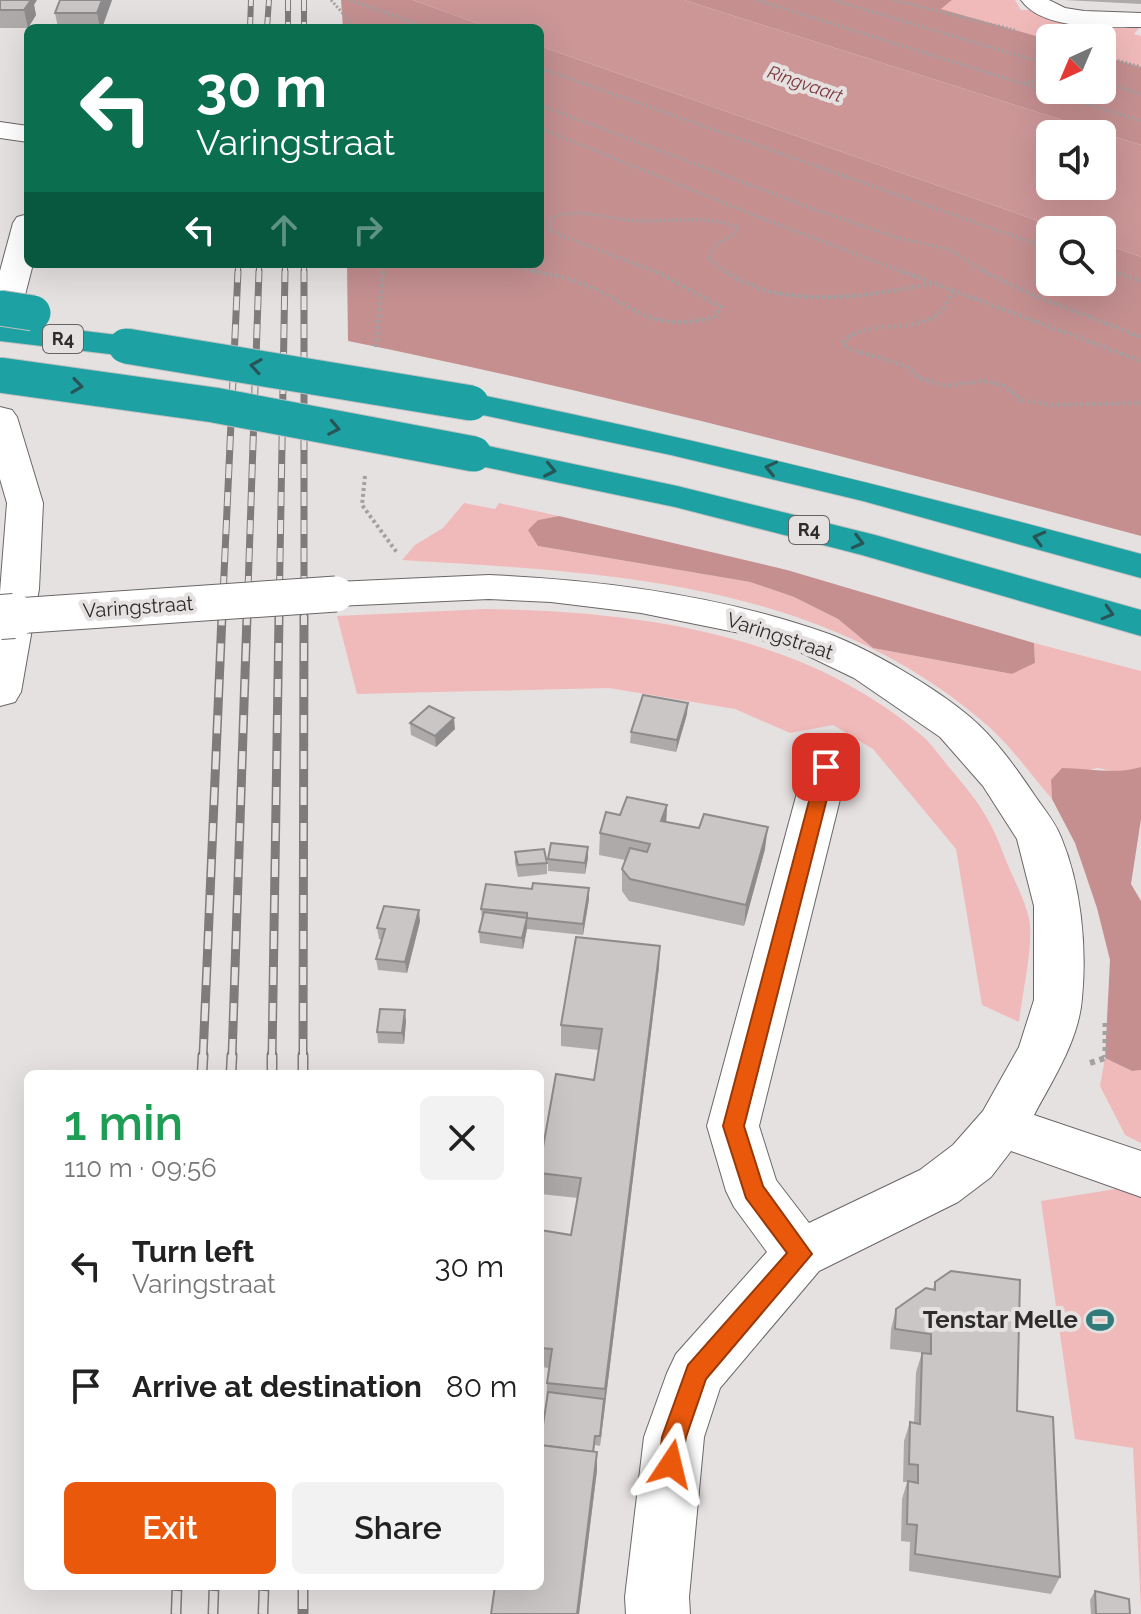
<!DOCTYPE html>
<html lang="en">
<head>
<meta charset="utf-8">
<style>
  body { margin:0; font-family:Raleway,sans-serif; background:#f2f2f2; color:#222; height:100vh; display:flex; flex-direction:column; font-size:30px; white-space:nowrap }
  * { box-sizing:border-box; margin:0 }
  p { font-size:26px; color:#767676 }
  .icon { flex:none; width:44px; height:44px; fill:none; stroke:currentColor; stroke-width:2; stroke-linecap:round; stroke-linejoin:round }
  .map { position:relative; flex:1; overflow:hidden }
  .panel { position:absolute; left:24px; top:1070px; width:520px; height:520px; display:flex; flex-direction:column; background:#fff; border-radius:12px; box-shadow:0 8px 32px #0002 }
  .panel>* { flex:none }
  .guide { position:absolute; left:24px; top:24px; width:520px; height:244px; border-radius:12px; box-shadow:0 8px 32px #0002; background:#0b6e4f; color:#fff; overflow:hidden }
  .needle { width:52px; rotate:224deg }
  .tools { position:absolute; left:1036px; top:24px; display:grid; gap:16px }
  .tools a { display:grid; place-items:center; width:80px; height:80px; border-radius:12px; background:#fff; box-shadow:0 8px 32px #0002; font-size:40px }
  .pin { position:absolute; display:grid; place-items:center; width:68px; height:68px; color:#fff; margin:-34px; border-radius:16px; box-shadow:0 4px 12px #0006 }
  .me { position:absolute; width:88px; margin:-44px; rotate:10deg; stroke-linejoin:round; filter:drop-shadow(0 0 6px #0008) }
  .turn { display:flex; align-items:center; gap:28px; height:168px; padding:0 40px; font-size:36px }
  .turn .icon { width:104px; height:104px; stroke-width:2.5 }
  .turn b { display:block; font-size:56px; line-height:68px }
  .lanes { display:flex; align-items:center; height:76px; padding:0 40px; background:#0003; justify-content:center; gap:40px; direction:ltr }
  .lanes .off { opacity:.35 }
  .round { display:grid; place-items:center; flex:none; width:84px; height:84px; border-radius:12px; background:#f2f2f2 }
  .summary { display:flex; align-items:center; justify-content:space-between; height:136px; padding:0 40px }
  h1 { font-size:48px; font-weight:600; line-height:60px; color:#1e9e55 }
  .button { display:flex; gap:16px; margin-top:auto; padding:16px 40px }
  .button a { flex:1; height:92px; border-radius:12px; background:#ea580c; color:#fff; font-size:32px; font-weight:600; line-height:92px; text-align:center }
  .button a+a { background:#f2f2f2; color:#222 }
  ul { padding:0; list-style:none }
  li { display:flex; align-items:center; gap:24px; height:120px; padding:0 40px }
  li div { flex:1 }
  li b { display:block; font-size:30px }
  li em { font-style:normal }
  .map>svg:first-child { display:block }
</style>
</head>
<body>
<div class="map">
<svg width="1141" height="1614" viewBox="0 0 1141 1614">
  <rect width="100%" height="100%" fill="#e6e1e1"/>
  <!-- green -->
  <g fill="#f1baba">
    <polygon points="952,0 1015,0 1021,10 1034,10 1069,23 1095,27 1139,28 1134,34 1141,36 1141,67 1102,56 1102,38 1050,40 940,9"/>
    <path d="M464,503L495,509L499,503L559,516L538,520V546L750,582L794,597L838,619L873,648L1012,674L1035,663L1034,643L1141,671V767L1123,773L1097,768L1051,780L1052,799C1031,775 1011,746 988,726C822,581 611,573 402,560L415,545L443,528Z"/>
    <path d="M486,609C636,611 802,633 920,734C931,743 939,755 948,766C976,799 990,816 1005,858C1012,876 1029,907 1030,926C1032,952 1022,995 1019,1022L982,1005L956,849L873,749L833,725L790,733L735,709L609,688L357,694L337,616Z"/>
    <polygon points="1105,1058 1132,1071 1141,1070 1141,1143 1125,1135 1100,1086"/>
    <polygon points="1141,1161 1141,1609 1133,1448 1075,1439 1041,1201 1134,1186"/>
  </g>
  <!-- forest -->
  <g fill="#c58f90">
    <polygon points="341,0 413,0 490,28 343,28"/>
    <polygon points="684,0 952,0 941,9 1050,40 1050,90 1102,90 1102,56 1141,67 1141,145"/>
    <path d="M540,46L1064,230H1050V282H1102V243L1141,257V536C878,465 615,395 348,341L347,264H540Z"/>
    <polygon points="559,516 787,570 1034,643 1035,663 1012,674 873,648 838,619 794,597 750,582 538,546 528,530 538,520"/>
    <path d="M1141,767V819L1131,884L1141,901V1070L1132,1071L1105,1058L1110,960L1097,908L1075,843L1052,799L1051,780L1062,768C1088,768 1116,775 1141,767Z"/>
  </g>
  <!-- water -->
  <path fill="#cc9697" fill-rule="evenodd" d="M413,0H684L1141,145V257L1102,243V230H1064L540,46V28H490ZM1050,134H1102V186H1050Z"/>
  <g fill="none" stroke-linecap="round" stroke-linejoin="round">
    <!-- minor casing -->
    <g stroke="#6a6766" stroke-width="2">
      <g id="minor">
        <path d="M1021,0H1049L1065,8L1084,11L1141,13V27C1107,27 1043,31 1021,0Z"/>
        <polygon points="0,122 28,126 28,142 0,138"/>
        <polygon points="28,214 28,264 33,264 16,330 11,337 0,340 0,271 13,223 17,217"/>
        <polygon points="0,407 12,410 17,417 43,503 39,589 21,692 15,702 0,706 0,592 7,503 0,479"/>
        <path d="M489,575C603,580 720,595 829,634C871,650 935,687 970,717C995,738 1016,768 1035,796C1044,809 1055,822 1061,837C1081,885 1087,946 1082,998C1079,1040 1053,1079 1034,1115L1141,1151V1197L1011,1151L991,1177L958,1202L819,1271L720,1388L704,1437L689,1597L690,1614H626L625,1597L644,1437L667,1373L676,1354L767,1252L734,1207L726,1191L707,1126L804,767L811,756L826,752L841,756L848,767L759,1126L776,1180L809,1223L920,1170L953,1145L983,1111L1019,1047L1034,1000V906L1017,839L983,786L940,737L854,678L802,653L740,633L641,613L551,602L489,599L336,606L322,603L317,594L322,585L336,582Z"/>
      </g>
    </g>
    <!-- highway casing -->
    <g stroke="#c0c0c0" stroke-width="2">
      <g id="highway">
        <polygon points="0,321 126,336 138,339 142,346 138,353 126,356 0,341"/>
        <path d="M471,393C698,439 918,494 1141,554V578L863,501L671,455L459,410L454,403L459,396Z"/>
        <polygon points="474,443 677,486 875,535 1141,610 1141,636 862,555 675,507 461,462 456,454 461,446"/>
      </g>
    </g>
    <!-- path-far3 -->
    <g stroke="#a4a0a0" stroke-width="3" stroke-dasharray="2 2" stroke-linecap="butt">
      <polyline points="331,0 356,28"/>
      <polyline points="350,0 428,28"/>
      <polyline points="757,0 1141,121"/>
      <polyline points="833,0 1050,65"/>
      <polyline points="893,0 1015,30"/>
      <polyline points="1102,56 1141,67"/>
      <polyline points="540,68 1050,249"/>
      <polyline points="1102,82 1141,94"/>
      <polyline points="1024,83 1050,77"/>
      <polyline points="540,105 819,211 898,238 948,249 987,273"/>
      <polyline points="540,128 761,218 906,273"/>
      <polyline points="503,264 541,273"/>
      <polyline points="1102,267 1118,273"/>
      <polyline points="383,273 384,264"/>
      <path d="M659,273L560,235L549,229L551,218C581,206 607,220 638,221C673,222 703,214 737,227L735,234L717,244L708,259L728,273"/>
    </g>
    <!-- path-far2 -->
    <g stroke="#a4a0a0" stroke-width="4" stroke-dasharray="3 3" stroke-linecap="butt">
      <path d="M532,271C546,274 561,276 575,281C633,300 646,337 716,316L721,307L655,271"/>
      <path d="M725,271C783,312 868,296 933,283"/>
      <polyline points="901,271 1141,361"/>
      <polyline points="983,271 1035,296 1141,337"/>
      <polyline points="1112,271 1141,281"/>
      <path d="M953,291C949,298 946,307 939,313C912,336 869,316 843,342L847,348L906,366L920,378L944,386L985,381L1004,386L1022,400L1051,405L1141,403"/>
      <polyline points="376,347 383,271"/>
      <polyline points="365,476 362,505 398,554"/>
    </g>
    <!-- path-far1 -->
    <polyline stroke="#a4a0a0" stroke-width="5" stroke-dasharray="4 4" stroke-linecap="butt" points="1105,1023 1105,1057"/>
    <!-- path -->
    <polyline stroke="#a4a0a0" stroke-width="6" stroke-dasharray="5 5" stroke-linecap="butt" points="1090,1063 1105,1058 1105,1055"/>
    <!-- minor -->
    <use href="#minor" fill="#fff" fill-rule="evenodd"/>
    <!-- highway -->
    <use href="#highway" fill="#1ea1a3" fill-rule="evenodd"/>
    <!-- rail-far3 casing -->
    <g stroke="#7e7b7b" stroke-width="6">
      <g id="rail-far3">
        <polyline points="288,0 288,28"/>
        <polyline points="304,0 304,28"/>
        <polyline points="250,28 251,0"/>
        <polyline points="267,28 269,0"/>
        <polyline points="238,273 238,264"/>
        <polyline points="259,273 259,264"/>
        <polyline points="285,273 285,264"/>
        <polyline points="304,273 304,264"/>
      </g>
    </g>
    <!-- rail-far2 casing -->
    <g stroke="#7e7b7b" stroke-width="7">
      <g id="rail-far2">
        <polyline points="222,618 238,271"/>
        <polyline points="247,618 259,271"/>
        <polyline points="279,618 285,271"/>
        <polyline points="304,618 304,271"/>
      </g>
    </g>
    <!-- rail-far1 casing -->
    <g stroke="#7e7b7b" stroke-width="9">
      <g id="rail-far1">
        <polyline points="203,1057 222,616"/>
        <polyline points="232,1057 247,616"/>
        <polyline points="272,1057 279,616"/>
        <polyline points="303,1057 304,616"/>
      </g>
    </g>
    <!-- rail casing -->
    <g stroke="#7e7b7b" stroke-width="11">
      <g id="rail">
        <polyline points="202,1074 203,1055"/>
        <polyline points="231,1074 232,1055"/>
        <polyline points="272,1074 272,1055"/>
        <polyline points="303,1074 303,1055"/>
        <polyline points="303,1586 303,1614"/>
        <polyline points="176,1614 177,1586"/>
        <polyline points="213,1614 214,1586"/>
        <polyline points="263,1614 264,1586"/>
      </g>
    </g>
    <!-- rail-far3 -->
    <use href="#rail-far3" stroke="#e6e1e1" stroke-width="4" stroke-dasharray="11" stroke-linecap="butt"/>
    <!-- rail-far2 -->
    <use href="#rail-far2" stroke="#e6e1e1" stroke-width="5" stroke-dasharray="14" stroke-linecap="butt"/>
    <!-- rail-far1 -->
    <use href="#rail-far1" stroke="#e6e1e1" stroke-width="6" stroke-dasharray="18" stroke-linecap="butt"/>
    <!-- rail -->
    <use href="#rail" stroke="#e6e1e1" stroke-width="8" stroke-dasharray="23" stroke-linecap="butt"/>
    <!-- minor-bridge-far1 casing -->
    <g stroke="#6a6766" stroke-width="37" stroke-linecap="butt">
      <polyline id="minor-bridge-far1" points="0,617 336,594"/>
    </g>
    <!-- minor-bridge casing -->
    <g stroke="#6a6766" stroke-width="46" stroke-linecap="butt">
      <polyline id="minor-bridge" points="0,617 14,616"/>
    </g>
    <!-- highway-bridge casing -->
    <g stroke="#c0c0c0" stroke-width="37" stroke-linecap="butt">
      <g id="highway-bridge">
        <polyline points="0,308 33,313"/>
        <polyline points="126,346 471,403"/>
        <polyline points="0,375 214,405 474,454"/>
      </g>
    </g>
    <!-- minor-bridge-far1 -->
    <use href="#minor-bridge-far1" stroke="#fff" stroke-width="35"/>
    <!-- minor-bridge -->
    <use href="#minor-bridge" stroke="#fff" stroke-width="44"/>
    <!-- highway-bridge -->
    <use href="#highway-bridge" stroke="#1ea1a3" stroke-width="35"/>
  </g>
  <!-- wall -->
  <g fill="#aeaaaa">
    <polygon points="0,0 34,5 36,15 28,28 0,28"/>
    <polygon points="112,0 102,28 58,28 55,13"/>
    <polygon points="1064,0 1141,0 1141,4"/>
    <polygon points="687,714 676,752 630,743 631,732"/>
    <polygon points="410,723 455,729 436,747 411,735"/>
    <polygon points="667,805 666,822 765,849 744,926 629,901 622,891 622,869 625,860 599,855 600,833 620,815"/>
    <polygon points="588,847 588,858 585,874 548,871 548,859"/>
    <polygon points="515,852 547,863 547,874 518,877 515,863"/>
    <polygon points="589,888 589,899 583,935 527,929 523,949 480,943 479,932 482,920 481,909 532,889"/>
    <polygon points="420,921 407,973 378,970 376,959 382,940 379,939 377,928"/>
    <polygon points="659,967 600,1446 595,1445 594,1452 597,1470 579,1614 491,1614 540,1586 547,1383 550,1368 540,1367 540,1230 571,1235 578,1198 540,1194 540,1164 594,1080 599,1050 561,1046 561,1025"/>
    <polygon points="406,1021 404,1044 378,1043 377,1032"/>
    <polygon points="935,1282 1017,1411 1060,1577 1051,1594 909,1571 910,1542 901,1541 902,1499 907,1482 903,1482 904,1441 910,1422 914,1423 916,1372 922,1353 925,1353 890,1349 891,1329 896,1309 933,1289"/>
    <polygon points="1095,1591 1130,1614 1091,1614 1090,1600"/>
  </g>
  <!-- shaded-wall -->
  <g fill="#8d8b8b">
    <polygon points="26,0 37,0 34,5 36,15 28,28 24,10"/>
    <polygon points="102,0 112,0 102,28 100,28 97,13"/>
    <polygon points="688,703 687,714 676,752 677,740"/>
    <polygon points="454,718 455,729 436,747 435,736"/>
    <polygon points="667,805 666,827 661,821"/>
    <polygon points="768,827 765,849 744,926 746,905"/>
    <polygon points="588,847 588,858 585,874 585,863"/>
    <polygon points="589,888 589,899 583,935 583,924"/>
    <polygon points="419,910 420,921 407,973 405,962"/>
    <polygon points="527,918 527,929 523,949 522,938"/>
    <polygon points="660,946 659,967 600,1446 605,1389"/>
    <polygon points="405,1010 406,1021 404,1044 402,1033"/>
    <polygon points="597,1452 597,1470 579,1614 577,1614"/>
  </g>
  <!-- building -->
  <g fill="#cac6c6" stroke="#8d8b8b" stroke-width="2">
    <polygon points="0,0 31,0 24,10 0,10"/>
    <polygon points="60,0 102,0 97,13 55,13"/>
    <polygon points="643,695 688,703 677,740 631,732"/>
    <polygon points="429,706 454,718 435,736 410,723"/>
    <polygon points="627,797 667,805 661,821 699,828 704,814 768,827 746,905 630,879 622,869 630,848 647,852 650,844 600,833 606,812 620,815"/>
    <polygon points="551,843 588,847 585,863 548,859"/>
    <polygon points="544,849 547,863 518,865 515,852"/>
    <polygon points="533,883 589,888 583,924 527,918 527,913 481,909 486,884 532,889"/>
    <polygon points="384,906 419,910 405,962 376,959 385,929 377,928"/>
    <polygon points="484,912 527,918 522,938 479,932"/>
    <polygon points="576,937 660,946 605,1389 547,1383 552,1349 540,1348 540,1230 571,1235 581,1178 540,1173 540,1164 556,1074 594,1080 602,1029 561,1025"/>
    <polygon points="380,1009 405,1010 402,1033 377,1032"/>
    <polygon points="951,1271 1020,1280 1017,1411 1053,1417 1060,1577 915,1554 917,1525 907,1524 908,1481 918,1483 918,1465 909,1464 910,1422 920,1424 922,1353 931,1354 931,1334 895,1329 896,1309 926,1288 935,1290 935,1282"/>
    <polygon points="548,1392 604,1399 600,1436 595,1436 593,1452 540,1445"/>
    <polygon points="540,1445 597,1452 577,1614 491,1614 495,1586 540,1586"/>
    <polygon points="1095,1591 1129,1599 1130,1614 1096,1614"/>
  </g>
  <!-- one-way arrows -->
  <defs><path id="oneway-chevron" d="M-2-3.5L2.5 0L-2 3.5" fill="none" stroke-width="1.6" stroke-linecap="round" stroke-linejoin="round" transform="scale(2)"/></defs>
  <g stroke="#285556">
    <use href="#oneway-chevron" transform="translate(256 366) rotate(-171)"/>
    <use href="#oneway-chevron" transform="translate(77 386) rotate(8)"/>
    <use href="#oneway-chevron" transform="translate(334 428) rotate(11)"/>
    <use href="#oneway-chevron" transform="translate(771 468) rotate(-167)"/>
    <use href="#oneway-chevron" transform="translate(550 470) rotate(12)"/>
    <use href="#oneway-chevron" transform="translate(1039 538) rotate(-165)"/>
    <use href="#oneway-chevron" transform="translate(858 542) rotate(14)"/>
    <use href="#oneway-chevron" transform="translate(1108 613) rotate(16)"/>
  </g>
  <!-- route -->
  <polygon fill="#ea580c" stroke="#983908" stroke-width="2" points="826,761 835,767 744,1126 763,1186 812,1254 706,1379 686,1437 680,1472 671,1476 663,1472 659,1464 662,1437 688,1365 787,1253 746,1198 723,1126 818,767"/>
  <!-- icons -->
  <defs>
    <g id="stadium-bare" transform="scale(2.16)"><path d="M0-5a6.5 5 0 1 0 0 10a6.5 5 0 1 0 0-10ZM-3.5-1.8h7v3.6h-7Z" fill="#317a7b" stroke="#e6e1e1" stroke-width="2.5" paint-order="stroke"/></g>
  </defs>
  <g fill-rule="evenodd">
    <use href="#stadium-bare" x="1100" y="1320"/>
  </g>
  <g text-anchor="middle" stroke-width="8" stroke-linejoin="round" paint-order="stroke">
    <!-- far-water labels -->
    <g font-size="18" font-style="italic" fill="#7d383c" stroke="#e6e1e1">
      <text transform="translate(805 84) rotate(19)" y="6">Ringvaart</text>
    </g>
    <!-- shield labels -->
    <g fill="#e6e1e1" stroke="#656262" stroke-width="2">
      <rect x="43" y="325" width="40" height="28" rx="6"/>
      <rect x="789" y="516" width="40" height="28" rx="6"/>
    </g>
    <g font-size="18" font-weight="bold" fill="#2e2c2c">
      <text x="63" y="345">R4</text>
      <text x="809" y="536">R4</text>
    </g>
    <!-- street labels -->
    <g font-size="20" fill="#2e2c2c" stroke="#e6e1e1">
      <text transform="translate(138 607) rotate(-4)" y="7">Varingstraat</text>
      <text transform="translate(780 636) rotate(18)" y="7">Varingstraat</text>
    </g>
    <!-- near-poi labels -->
    <g font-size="24" font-weight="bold" fill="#2e2c2c" stroke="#e6e1e1" text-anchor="end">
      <text x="1078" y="1328">Tenstar Melle</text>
    </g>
  </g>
</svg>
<div class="tools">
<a><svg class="needle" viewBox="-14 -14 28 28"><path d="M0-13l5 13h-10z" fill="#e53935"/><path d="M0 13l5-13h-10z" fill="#767676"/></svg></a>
<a><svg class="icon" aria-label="sound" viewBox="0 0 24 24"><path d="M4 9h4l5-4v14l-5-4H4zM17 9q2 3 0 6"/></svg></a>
<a><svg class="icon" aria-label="search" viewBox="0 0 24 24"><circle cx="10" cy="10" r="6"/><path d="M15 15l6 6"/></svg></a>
</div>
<div class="pin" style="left:826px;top:767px;background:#d93025"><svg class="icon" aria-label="arrive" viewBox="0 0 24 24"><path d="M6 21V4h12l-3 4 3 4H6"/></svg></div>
<svg class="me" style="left:671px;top:1464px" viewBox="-20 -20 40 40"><path d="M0-17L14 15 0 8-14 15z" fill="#ea580c" stroke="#fff" stroke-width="4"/></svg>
<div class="guide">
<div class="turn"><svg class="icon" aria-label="left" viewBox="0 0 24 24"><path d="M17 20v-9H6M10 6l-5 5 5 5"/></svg><div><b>30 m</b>Varingstraat</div></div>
<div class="lanes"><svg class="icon" aria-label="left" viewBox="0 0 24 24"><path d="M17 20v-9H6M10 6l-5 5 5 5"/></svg><svg class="icon off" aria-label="ahead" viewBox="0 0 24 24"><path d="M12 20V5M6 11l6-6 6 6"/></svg><svg class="icon off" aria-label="right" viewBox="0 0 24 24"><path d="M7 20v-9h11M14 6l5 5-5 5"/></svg></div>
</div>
<section class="panel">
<div class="summary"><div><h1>1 min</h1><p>110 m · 09:56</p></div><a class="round"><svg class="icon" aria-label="close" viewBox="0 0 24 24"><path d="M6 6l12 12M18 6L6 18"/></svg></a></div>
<ul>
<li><svg class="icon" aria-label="left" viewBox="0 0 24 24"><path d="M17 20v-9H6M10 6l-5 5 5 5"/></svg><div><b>Turn left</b><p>Varingstraat</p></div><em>30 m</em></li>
<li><svg class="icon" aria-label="arrive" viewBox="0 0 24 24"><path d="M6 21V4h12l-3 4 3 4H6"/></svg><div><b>Arrive at destination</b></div><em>80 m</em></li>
</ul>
<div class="button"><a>Exit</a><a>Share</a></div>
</section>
</div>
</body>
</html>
